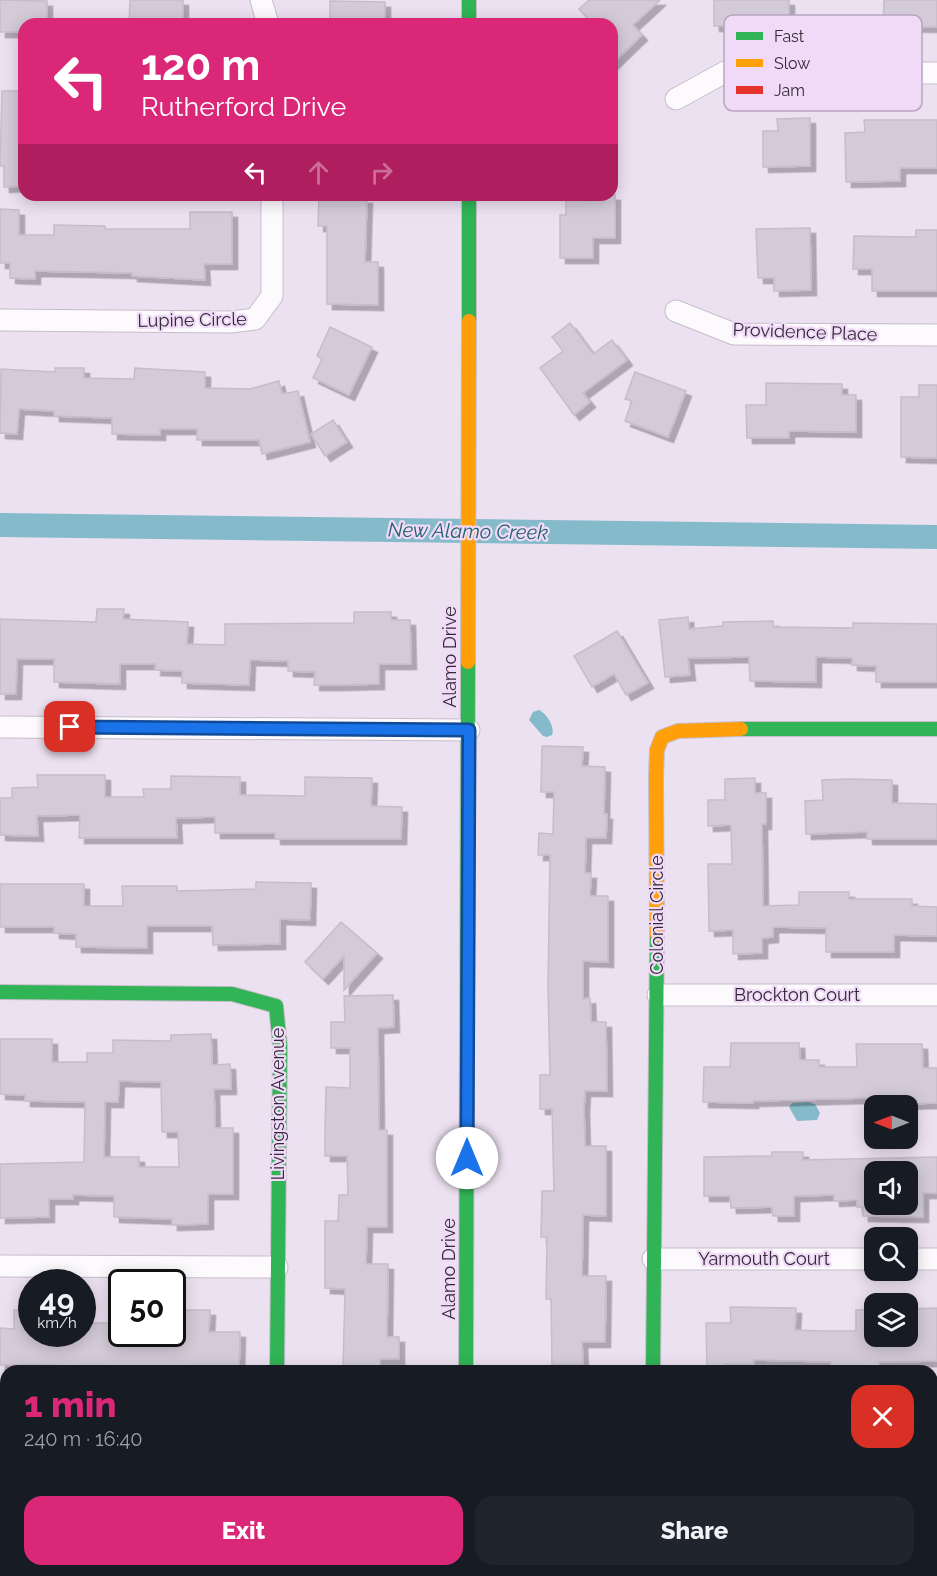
<!DOCTYPE html>
<html lang="en">
<head>
<meta charset="utf-8">
<style>
  body { margin:0; font-family:Raleway,sans-serif; background:#20242c; color:#f1f3f6; height:100vh; display:flex; flex-direction:column; font-size:22px; white-space:nowrap }
  * { box-sizing:border-box; margin:0 }
  p { font-size:20px; color:#9ea1a6 }
  .icon { flex:none; width:33px; height:33px; fill:none; stroke:currentColor; stroke-width:2; stroke-linecap:round; stroke-linejoin:round }
  .map { position:relative; flex:1; overflow:hidden }
  .drawer { position:absolute; left:0px; top:1365px; width:938px; height:212px; display:flex; flex-direction:column; background:#171b24; border-radius:18px 18px 0 0; box-shadow:0 3px 15px #0003 }
  .drawer>* { flex:none }
  .hud { position:absolute; left:18px; top:18px; width:600px; height:183px; border-radius:18px; box-shadow:0 3px 15px #0003; background:#db2777; color:#fff; overflow:hidden }
  .needle { width:39px; rotate:270deg }
  .fabs { position:absolute; left:864px; top:1095px; display:grid; gap:12px }
  .fabs a { display:grid; place-items:center; width:54px; height:54px; border-radius:12px; background:#171b24; box-shadow:0 3px 15px #0003; font-size:30px }
  .speed { position:absolute; left:18px; top:1269px; display:flex; gap:12px; font-size:30px; font-weight:700; text-align:center }
  .speed>* { display:grid; place-content:center; width:78px; height:78px; border-radius:50%; background:#171b24; box-shadow:0 3px 15px #0003; line-height:1 }
  .speed small { font-size:15px; font-weight:400 }
  .speed .limit { border:3px solid #111; border-radius:9px; background:#fff; color:#111 }
  .pin { position:absolute; display:grid; place-items:center; width:51px; height:51px; color:#fff; margin:-26px; border-radius:12px; box-shadow:0 3px 9px #0006 }
  .me { position:absolute; width:66px; margin:-33px; rotate:0deg; stroke-linejoin:round; filter:drop-shadow(0 0 4px #0008) }
  .turn { display:flex; align-items:center; gap:21px; height:126px; padding:0 24px; font-size:27px }
  .turn .icon { width:78px; height:78px; stroke-width:2.5 }
  .turn b { display:block; font-size:42px; line-height:51px }
  .lanes { display:flex; align-items:center; height:57px; padding:0 24px; background:#0003; justify-content:center; gap:30px; direction:ltr }
  .lanes .off { opacity:.35 }
  .round { display:grid; place-items:center; flex:none; width:63px; height:63px; border-radius:18px; background:#20242c }
  .overview { display:flex; align-items:center; justify-content:space-between; height:102px; padding:0 24px }
  h1 { font-size:36px; font-weight:800; line-height:45px; color:#db2777 }
  .primary-button { display:flex; gap:12px; margin-top:auto; padding:12px 24px }
  .primary-button a { flex:1; height:69px; border-radius:18px; background:#db2777; color:#fff; font-size:24px; font-weight:800; line-height:69px; text-align:center }
  .primary-button a+a { background:#20242c; color:#f1f3f6 }
  .map>svg:first-child { display:block }
</style>
</head>
<body>
<div class="map">
<svg width="937" height="1576" viewBox="0 0 937 1576">
  <defs>
    <filter id="shadow"><feDropShadow dx="5.5" dy="5.5" stdDeviation="0" flood-color="#0004"/></filter>
  </defs>
  <rect width="100%" height="100%" fill="#ece1f1"/>
  <!-- water -->
  <g fill="#85baca">
    <path d="M539,710C547,714 555,727 552,735L547,737L543,736L529,720L533,712Z"/>
    <polygon points="808,1102 815,1104 820,1113 817,1120 797,1121 789,1107 792,1103"/>
  </g>
  <g fill="none" stroke-linecap="round" stroke-linejoin="round">
    <!-- canal -->
    <polyline stroke="#85baca" stroke-width="24" points="0,525 937,537"/>
  </g>
  <!-- building -->
  <g fill="#d4cbd8" stroke="#c6bdca" stroke-width="1.5" fill-rule="evenodd" filter="url(#shadow)">
    <polygon points="0,0 47,1 47,24 24,24 24,32 0,32"/>
    <polygon points="130,0 183,0 183,24 129,24"/>
    <polygon points="589,0 660,0 633,25 642,35 612,64 612,24 593,24 579,9"/>
    <rect x="714" y="0" width="75" height="26"/>
    <polygon points="884,0 937,0 937,27 883,26"/>
    <polygon points="330,1 385,2 385,24 330,24"/>
    <polygon points="2,91 24,91 24,186 4,187 4,166 0,166"/>
    <polygon points="810,118 810,166 763,167 763,131 778,131 777,119"/>
    <polygon points="864,120 937,120 937,168 900,168 900,181 846,182 845,133 865,132"/>
    <polygon points="566,195 615,195 615,238 593,238 593,258 560,258 560,215 566,215"/>
    <polygon points="319,197 367,198 365,262 378,262 378,305 327,304 327,226 318,226"/>
    <polygon points="0,209 19,210 19,235 54,235 54,225 105,226 105,229 190,229 190,212 232,212 232,264 204,264 205,280 132,276 132,273 35,271 35,279 10,278 10,263 0,263"/>
    <polygon points="810,228 811,290 774,291 774,278 758,278 756,229"/>
    <polygon points="916,230 937,230 937,291 872,291 872,269 853,269 854,236 916,237"/>
    <polygon points="570,323 593,354 612,340 627,360 583,393 590,402 574,415 540,368 563,351 552,337"/>
    <polygon points="330,327 372,347 349,395 313,378 322,359 317,356"/>
    <polygon points="55,368 84,368 84,378 134,379 135,368 205,372 205,388 250,389 279,381 282,394 298,391 310,442 262,454 259,440 197,440 197,429 160,429 160,435 112,434 112,418 54,416 54,411 19,409 17,434 0,433 1,369 55,372"/>
    <polygon points="635,372 686,391 668,437 625,421 632,401 625,399"/>
    <polygon points="766,383 842,384 842,395 856,395 856,432 789,431 789,438 747,438 746,405 766,405"/>
    <polygon points="919,385 937,385 937,458 901,457 901,397 919,397"/>
    <polygon points="333,420 347,442 325,456 311,434"/>
    <polygon points="97,609 124,609 123,619 188,622 187,644 225,645 225,624 354,623 354,612 391,612 391,620 410,620 411,664 379,664 379,684 341,685 314,685 315,672 288,671 288,661 250,660 249,685 182,683 182,671 155,670 156,664 120,664 120,684 54,682 54,659 17,659 16,694 0,694 0,619 96,622"/>
    <polygon points="688,617 689,629 723,626 723,622 773,621 773,627 853,628 853,623 937,624 937,682 876,682 876,666 852,665 852,658 816,657 816,682 750,681 749,657 688,658 690,675 665,677 659,620"/>
    <polygon points="617,631 648,683 626,695 614,674 592,687 574,656"/>
    <polygon points="542,746 583,747 582,766 605,767 604,814 607,814 606,838 586,838 585,873 591,873 590,896 608,896 608,962 583,961 583,999 590,998 591,1022 606,1022 607,1091 585,1091 584,1108 585,1146 606,1146 606,1216 583,1215 582,1276 606,1276 605,1342 582,1342 583,1364 552,1365 551,1299 546,1299 547,1237 541,1237 542,1191 554,1191 552,1109 540,1109 540,1075 550,1075 548,987 550,855 538,855 539,833 553,834 554,792 541,792"/>
    <polygon points="37,775 105,775 105,797 144,797 143,789 171,789 171,776 240,777 240,795 305,796 305,777 372,778 371,806 402,807 401,839 275,839 275,833 215,833 215,817 176,818 177,838 79,838 80,815 37,816 38,836 0,835 0,798 12,798 12,788 38,787"/>
    <polygon points="755,778 755,793 766,793 766,824 762,824 763,906 799,905 799,892 849,892 849,899 912,899 912,906 937,907 937,936 894,935 894,952 826,952 826,928 773,927 773,937 762,938 762,953 733,954 733,930 709,931 708,864 732,864 731,825 708,826 708,800 725,800 725,779"/>
    <polygon points="848,779 892,780 892,803 937,804 937,839 867,839 867,832 806,834 805,801 823,800 822,780"/>
    <polygon points="256,882 311,883 310,920 280,919 280,944 213,945 212,926 147,926 147,948 76,947 76,934 54,933 54,927 0,927 0,884 84,884 84,906 123,906 122,886 177,886 177,891 256,889"/>
    <polygon points="341,922 377,953 344,990 344,956 323,979 305,962"/>
    <polygon points="393,995 394,1027 378,1028 379,1130 387,1130 387,1227 367,1227 366,1264 388,1264 387,1337 399,1337 399,1359 380,1359 380,1371 343,1371 345,1289 325,1288 325,1221 338,1221 339,1195 348,1195 347,1156 325,1156 325,1131 326,1087 350,1088 350,1048 331,1048 331,1022 345,1022 344,996"/>
    <path d="M211,1034L212,1065L230,1064L231,1089H214L215,1128H233V1194H208V1224L172,1225V1219L114,1217V1196L73,1195V1199H49V1217L0,1218V1164L84,1162L85,1102L25,1101V1095L0,1094V1039H52V1062H87V1053H113V1040L171,1041V1035ZM119,1081L161,1082L162,1132H178L179,1167H139V1157H104L105,1102H118Z"/>
    <polygon points="731,1043 799,1043 800,1060 819,1060 819,1067 857,1067 856,1044 922,1044 923,1068 937,1068 937,1103 900,1104 900,1097 753,1101 753,1103 703,1102 704,1067 730,1067"/>
    <path d="M772,1152H803V1160L937,1157V1193H923V1217L863,1216V1207H857V1200L834,1201V1195L794,1196V1216H773L772,1207L731,1208L730,1196H704V1157L772,1156ZM874,1172H908V1204H874Z"/>
    <polygon points="730,1307 796,1308 795,1330 822,1331 856,1331 856,1310 874,1309 874,1336 908,1336 908,1309 937,1308 937,1361 879,1362 879,1366 831,1367 831,1362 754,1360 754,1364 725,1364 725,1371 707,1371 706,1323 731,1323"/>
    <polygon points="14,1310 32,1310 32,1334 82,1334 82,1323 110,1323 110,1329 122,1329 122,1334 183,1334 184,1310 210,1310 209,1332 240,1332 239,1371 58,1371 58,1365 0,1365 0,1328 14,1329"/>
  </g>
  <g fill="none" stroke-linecap="round" stroke-linejoin="round">
    <!-- street casing -->
    <g stroke="#c6bdc9" stroke-width="23">
      <g id="street">
        <polyline points="261,0 268,24"/>
        <polyline points="676,99 725,72 937,73"/>
        <polyline points="676,311 734,334 937,335"/>
        <polyline points="0,320 231,322 255,319 272,296 272,195"/>
        <polyline points="0,727 469,730"/>
        <polyline points="658,995 937,995"/>
        <polyline points="653,1259 874,1259"/>
        <polyline points="908,1259 937,1259"/>
        <polyline points="0,1266 277,1267"/>
        <polyline points="932,1523 937,1524"/>
        <polyline points="0,1542 6,1539"/>
        <polyline points="653,1570 653,1576"/>
        <polyline points="277,1576 277,1570"/>
      </g>
    </g>
    <!-- fast casing -->
    <g stroke="#c6bdc9" stroke-width="16">
      <g id="fast">
        <polyline points="469,0 469,24"/>
        <polyline points="469,321 469,195"/>
        <polyline points="741,729 937,729"/>
        <polyline points="0,992 232,994 276,1006 280,1046 277,1371"/>
        <polyline points="466,1371 468,662"/>
        <polyline points="653,1371 657,935"/>
      </g>
    </g>
    <!-- slow casing -->
    <g stroke="#c6bdc9" stroke-width="16">
      <g id="slow">
        <polyline points="468,662 469,321"/>
        <polyline points="657,935 656,776 657,750 662,737 678,731 741,729"/>
      </g>
    </g>
    <!-- jam casing -->
    <g stroke="#c6bdc9" stroke-width="16">
      <polyline id="jam" points="466,1570 466,1576"/>
    </g>
    <!-- street -->
    <use href="#street" stroke="#fcfafd" stroke-width="21"/>
    <!-- fast -->
    <use href="#fast" stroke="#30b455" stroke-width="14"/>
    <!-- slow -->
    <use href="#slow" stroke="#ff9f0a" stroke-width="14"/>
    <!-- jam -->
    <use href="#jam" stroke="#e5322d" stroke-width="14"/>
  </g>
  <g fill="none" stroke-linecap="round" stroke-linejoin="round">
    <!-- route casing -->
    <g stroke="#114b97" stroke-width="15">
      <polyline id="route" points="70,727 469,730 467,1158"/>
    </g>
    <!-- route -->
    <use href="#route" stroke="#1a73e8" stroke-width="10"/>
  </g>
  <g text-anchor="middle" stroke-width="4.5" stroke-linejoin="round" paint-order="stroke">
    <!-- street labels -->
    <g font-size="18" fill="#322a35" stroke="#f0daf8">
      <text transform="translate(192 320) rotate(-1)" y="6">Lupine Circle</text>
      <text transform="translate(805 332) rotate(2)" y="6">Providence Place</text>
      <text transform="translate(450 657) rotate(-90)" y="6">Alamo Drive</text>
      <text transform="translate(657 915) rotate(-90)" y="6">Colonial Circle</text>
      <text x="797" y="1001">Brockton Court</text>
      <text transform="translate(278 1104) rotate(-90)" y="6">Livingston Avenue</text>
      <text x="764" y="1265">Yarmouth Court</text>
      <text transform="translate(449 1269) rotate(-90)" y="6">Alamo Drive</text>
    </g>
    <!-- water labels -->
    <g font-size="20" font-style="italic" fill="#21626e" stroke="#f0daf8">
      <text transform="translate(468 531) rotate(1)" y="7">New Alamo Creek</text>
    </g>
  </g>
  <!-- legend -->
  <rect x="724" y="15" width="198" height="96" rx="9" fill="#f0daf8" stroke="#b7a5be" stroke-width="1.5"/>
  <rect x="736" y="32" width="27" height="8" fill="#30b455"/>
  <rect x="736" y="59" width="27" height="8" fill="#ff9f0a"/>
  <rect x="736" y="86" width="27" height="8" fill="#e5322d"/>
  <g font-size="16" fill="#322a35">
    <text x="774" y="42">Fast</text>
    <text x="774" y="69">Slow</text>
    <text x="774" y="96">Jam</text>
  </g>
</svg>
<div class="fabs">
<a><svg class="needle" viewBox="-14 -14 28 28"><path d="M0-13l5 13h-10z" fill="#e53935"/><path d="M0 13l5-13h-10z" fill="#9ea1a6"/></svg></a>
<a><svg class="icon" aria-label="sound" viewBox="0 0 24 24"><path d="M4 9h4l5-4v14l-5-4H4zM17 9q2 3 0 6"/></svg></a>
<a><svg class="icon" aria-label="search" viewBox="0 0 24 24"><circle cx="10" cy="10" r="6"/><path d="M15 15l6 6"/></svg></a>
<a><svg class="icon" aria-label="layers" viewBox="0 0 24 24"><path d="M12 4l9 5-9 5-9-5zM3 14l9 5 9-5"/></svg></a>
</div>
<div class="speed"><div>49<small>km/h</small></div><div class="limit">50</div></div>
<div class="pin" style="left:70px;top:727px;background:#d93025"><svg class="icon" aria-label="arrive" viewBox="0 0 24 24"><path d="M6 21V4h12l-3 4 3 4H6"/></svg></div>
<svg class="me" style="left:467px;top:1158px" viewBox="-20 -20 40 40"><circle r="19" fill="#fff"/><path d="M0-13L10 11 0 6-10 11z" fill="#1a73e8"/></svg>
<div class="hud">
<div class="turn"><svg class="icon" aria-label="left" viewBox="0 0 24 24"><path d="M17 20v-9H6M10 6l-5 5 5 5"/></svg><div><b>120 m</b>Rutherford Drive</div></div>
<div class="lanes"><svg class="icon" aria-label="left" viewBox="0 0 24 24"><path d="M17 20v-9H6M10 6l-5 5 5 5"/></svg><svg class="icon off" aria-label="ahead" viewBox="0 0 24 24"><path d="M12 20V5M6 11l6-6 6 6"/></svg><svg class="icon off" aria-label="right" viewBox="0 0 24 24"><path d="M7 20v-9h11M14 6l5 5-5 5"/></svg></div>
</div>
<section class="drawer">
<div class="overview"><div><h1>1 min</h1><p>240 m · 16:40</p></div><a class="round" style="background:#d93025;color:#fff"><svg class="icon" aria-label="close" viewBox="0 0 24 24"><path d="M6 6l12 12M18 6L6 18"/></svg></a></div>
<div class="primary-button"><a>Exit</a><a>Share</a></div>
</section>
</div>
</body>
</html>
